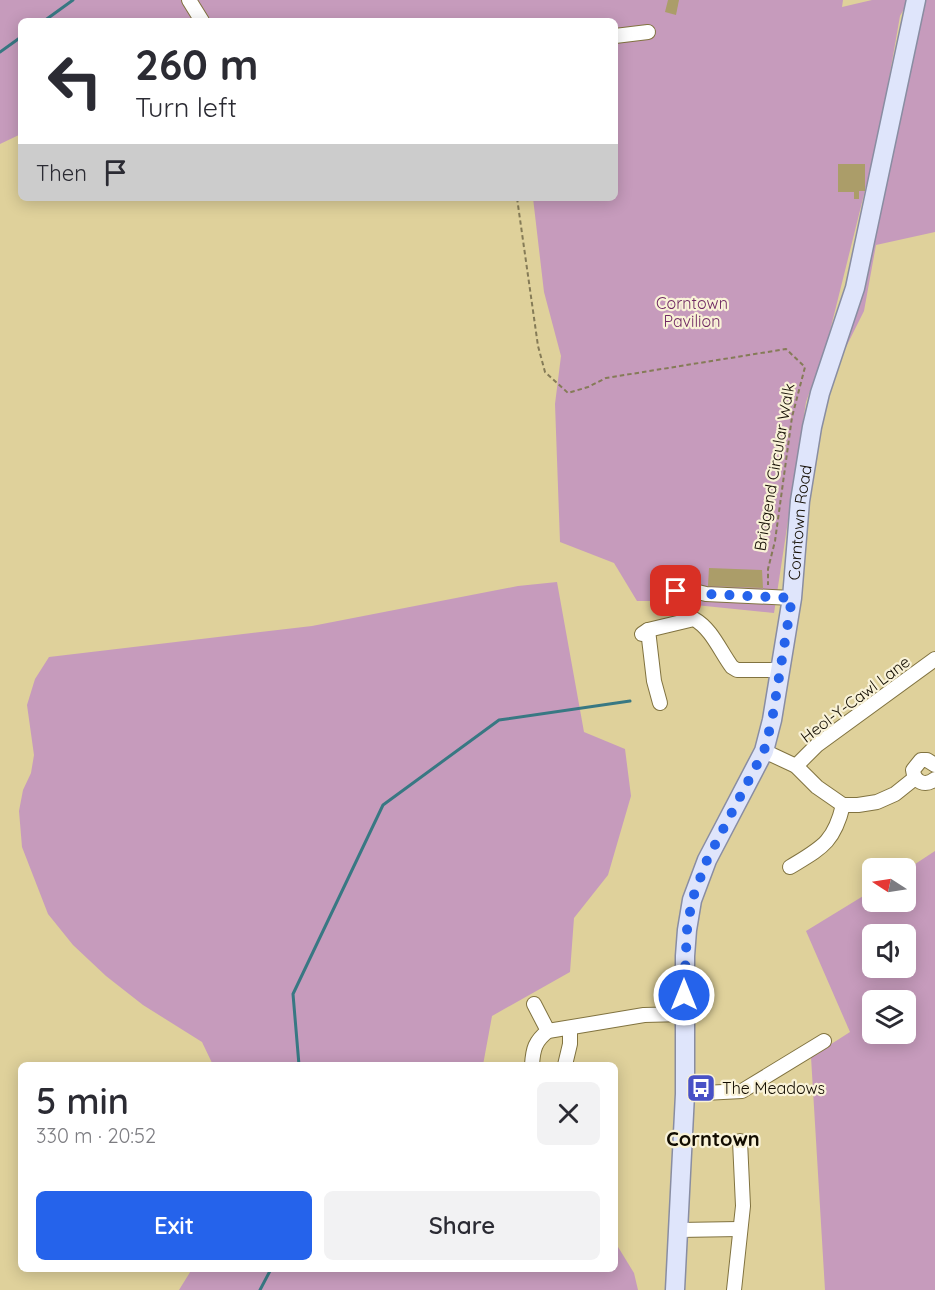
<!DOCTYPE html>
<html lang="en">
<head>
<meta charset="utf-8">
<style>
  body { margin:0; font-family:Quicksand,sans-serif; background:#f2f2f3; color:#2b2b33; height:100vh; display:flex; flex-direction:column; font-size:22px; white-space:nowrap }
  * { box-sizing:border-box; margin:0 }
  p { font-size:20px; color:#7c7c81 }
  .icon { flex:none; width:33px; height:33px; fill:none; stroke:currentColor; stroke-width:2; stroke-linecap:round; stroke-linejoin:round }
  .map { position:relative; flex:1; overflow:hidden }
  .side { position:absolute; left:18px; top:1062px; width:600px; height:210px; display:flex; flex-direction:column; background:#fff; border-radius:9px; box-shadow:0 3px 15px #0003 }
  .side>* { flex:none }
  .top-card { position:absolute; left:18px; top:18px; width:600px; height:183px; border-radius:9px; box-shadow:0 3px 15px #0003; background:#fff; color:#2b2b33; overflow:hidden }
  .needle { width:39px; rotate:282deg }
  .buttons { position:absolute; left:862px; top:858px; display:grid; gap:12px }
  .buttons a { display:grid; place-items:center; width:54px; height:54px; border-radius:9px; background:#fff; box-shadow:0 3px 15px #0003; font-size:30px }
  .pin { position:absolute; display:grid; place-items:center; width:51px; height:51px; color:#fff; margin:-26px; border-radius:12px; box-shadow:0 3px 9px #0006 }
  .me { position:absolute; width:66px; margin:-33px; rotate:0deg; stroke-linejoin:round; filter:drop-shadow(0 0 4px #0008) }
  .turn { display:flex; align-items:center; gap:21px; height:126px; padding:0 18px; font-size:27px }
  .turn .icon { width:78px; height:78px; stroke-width:2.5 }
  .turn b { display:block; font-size:42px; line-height:51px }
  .then { display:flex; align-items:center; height:57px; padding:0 18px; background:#0003; gap:12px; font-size:22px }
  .round { display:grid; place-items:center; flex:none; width:63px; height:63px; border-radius:9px; background:#f2f2f3 }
  .summary { display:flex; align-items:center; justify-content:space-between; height:102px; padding:0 18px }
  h1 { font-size:36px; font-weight:600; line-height:45px }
  .primary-button { display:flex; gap:12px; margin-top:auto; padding:12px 18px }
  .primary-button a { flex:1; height:69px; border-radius:9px; background:#2563eb; color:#fff; font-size:24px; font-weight:600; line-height:69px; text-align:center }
  .primary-button a+a { background:#f2f2f3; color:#2b2b33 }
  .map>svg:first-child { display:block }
</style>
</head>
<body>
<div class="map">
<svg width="935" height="1290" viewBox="0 0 935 1290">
  <rect width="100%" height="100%" fill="#dfd19b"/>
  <!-- green -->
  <g fill="#c69bbc" fill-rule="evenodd">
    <polygon points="0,0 843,0 842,7 872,0 909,0 900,16 880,130 827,343 806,402 774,613 656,601 637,601 614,563 560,542 555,404 561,356 544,292 533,198 615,198 615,21 21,21 21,134 0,144"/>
    <polygon points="920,0 935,0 935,232 876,245 864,311 842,355"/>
    <polygon points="557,582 584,732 625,749 631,796 608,875 574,918 570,972 492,1016 483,1065 213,1065 202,1042 143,1005 106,976 73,945 48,914 22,847 19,811 23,790 31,773 34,755 27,705 35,679 49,657 312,626 518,586"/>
    <path d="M935,851V1290H825L811,1057L850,1032L806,931L873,890V902H906V870ZM873,934H906V968H873ZM873,1000H906V1034H873Z"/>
    <polygon points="615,1242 634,1273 638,1290 179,1290 192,1269 615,1269"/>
  </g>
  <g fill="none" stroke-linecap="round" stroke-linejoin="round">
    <!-- stream -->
    <g stroke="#387883" stroke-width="3">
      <polyline points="44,21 73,0"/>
      <polyline points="0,52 21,37"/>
      <polyline points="299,1065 293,994 383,805 499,720 630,701"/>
      <polyline points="260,1290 271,1269"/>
    </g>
  </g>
  <!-- building -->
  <g fill="#ab9d69">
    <polygon points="668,0 679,0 676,15 665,12"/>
    <polygon points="838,164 865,164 865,191 859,191 859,199 854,199 854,192 838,192"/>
    <polygon points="709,568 762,570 763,588 708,586"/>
  </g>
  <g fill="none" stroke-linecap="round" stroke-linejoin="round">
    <!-- minor casing -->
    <g stroke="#817340" stroke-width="16">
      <g id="minor">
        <polyline points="189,0 202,21"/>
        <polyline points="615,36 648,32"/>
        <polyline points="676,591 690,590 706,594 792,598"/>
        <polyline points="648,630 654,681 660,703"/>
        <path d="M642,634L648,630L694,619C712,629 720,651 732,667L737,670H780"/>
        <polyline points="764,751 796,766 817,787 843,805 858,805 877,802 895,794 915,778"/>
        <path d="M935,765L927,760H921L913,770C914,782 925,787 935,779"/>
        <polyline points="796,766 817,745 935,659"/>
        <path d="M790,867C821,848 834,843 843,805"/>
        <polyline points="534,1004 548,1031"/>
        <path d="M532,1065C533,1049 535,1041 548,1031L644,1015L684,1014"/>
        <polyline points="565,1065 570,1044 570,1028"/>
        <polyline points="685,1094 742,1091 824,1041"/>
        <polyline points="679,1230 739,1229"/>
        <polyline points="734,1290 743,1206 740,1141"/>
      </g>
    </g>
    <!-- major casing -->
    <g stroke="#898da2" stroke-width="21">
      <g id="major">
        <path id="s1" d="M675,1290L685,1094V956L687,930L692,900L707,860L764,751L772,720L792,598L800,501L812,427L820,393L855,288L916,0"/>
      </g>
    </g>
    <!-- path -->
    <polyline stroke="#857b57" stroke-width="2" stroke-dasharray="4.5 3" stroke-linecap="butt" points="517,198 538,346 545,372 568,393 588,387 606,378 786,349 805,367 792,417 775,541 768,569 768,585"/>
    <!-- minor -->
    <use href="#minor" stroke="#fff" stroke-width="14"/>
    <!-- major -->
    <use href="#major" stroke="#dfe5fb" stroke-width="18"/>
  </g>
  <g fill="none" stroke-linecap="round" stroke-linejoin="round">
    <!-- route -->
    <polyline stroke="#2563eb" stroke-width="10" stroke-dasharray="0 18" points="676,591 690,590 706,594 792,598 772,720 764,751 707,860 692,900 687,930 684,995"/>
  </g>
  <!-- icons -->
  <defs>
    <g id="bus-square" transform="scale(1.5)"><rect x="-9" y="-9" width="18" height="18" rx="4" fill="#4851c6" stroke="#f9f2d7"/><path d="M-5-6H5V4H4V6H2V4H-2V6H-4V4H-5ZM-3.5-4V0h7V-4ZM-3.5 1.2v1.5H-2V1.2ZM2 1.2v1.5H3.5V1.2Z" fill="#fff"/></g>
  </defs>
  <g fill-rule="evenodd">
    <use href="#bus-square" x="701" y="1088"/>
  </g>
  <g text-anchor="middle" stroke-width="4.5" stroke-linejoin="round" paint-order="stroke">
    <!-- park labels -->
    <g font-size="16" fill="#702a64" stroke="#f9f2d7">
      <text x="692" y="309">Corntown<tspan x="692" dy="18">Pavilion</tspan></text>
    </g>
    <!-- street labels -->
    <g font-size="16" fill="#120c00" stroke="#f9f2d7">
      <text transform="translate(774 467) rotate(-80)" y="6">Bridgend Circular Walk</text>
      <text dy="6" stroke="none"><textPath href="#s1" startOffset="788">Corntown Road</textPath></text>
      <text transform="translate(855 699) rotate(-37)" y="6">Heol-Y-Cawl Lane</text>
    </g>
    <!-- poi labels -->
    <g font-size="16" fill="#120c00" stroke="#f9f2d7" text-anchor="start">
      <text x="722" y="1094">The Meadows</text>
    </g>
    <!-- quarter labels -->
    <g font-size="20" font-weight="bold" fill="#120c00" stroke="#f9f2d7">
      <text x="713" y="1146">Corntown</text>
    </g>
  </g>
</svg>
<div class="buttons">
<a><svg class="needle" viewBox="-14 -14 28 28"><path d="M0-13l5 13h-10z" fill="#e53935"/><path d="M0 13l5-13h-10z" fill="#7c7c81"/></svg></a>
<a><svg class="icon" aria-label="sound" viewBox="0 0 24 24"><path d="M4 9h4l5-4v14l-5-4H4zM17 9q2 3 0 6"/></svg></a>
<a><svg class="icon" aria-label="layers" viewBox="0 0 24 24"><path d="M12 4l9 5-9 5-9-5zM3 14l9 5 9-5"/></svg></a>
</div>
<div class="pin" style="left:676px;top:591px;background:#d93025"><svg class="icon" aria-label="arrive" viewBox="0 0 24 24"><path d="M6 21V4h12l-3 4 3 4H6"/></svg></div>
<svg class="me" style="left:684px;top:995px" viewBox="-20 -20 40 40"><circle r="17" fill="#2563eb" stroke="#fff" stroke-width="3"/><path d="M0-11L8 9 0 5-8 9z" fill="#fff"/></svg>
<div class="top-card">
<div class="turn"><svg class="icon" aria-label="left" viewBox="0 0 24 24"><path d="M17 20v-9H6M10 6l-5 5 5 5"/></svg><div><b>260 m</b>Turn left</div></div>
<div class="then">Then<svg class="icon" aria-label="arrive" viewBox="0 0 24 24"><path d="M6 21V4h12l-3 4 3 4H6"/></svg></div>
</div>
<section class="side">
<div class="summary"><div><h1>5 min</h1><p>330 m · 20:52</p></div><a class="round"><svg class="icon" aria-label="close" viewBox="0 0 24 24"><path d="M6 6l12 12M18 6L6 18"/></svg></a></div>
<div class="primary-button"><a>Exit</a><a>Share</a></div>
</section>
</div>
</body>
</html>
